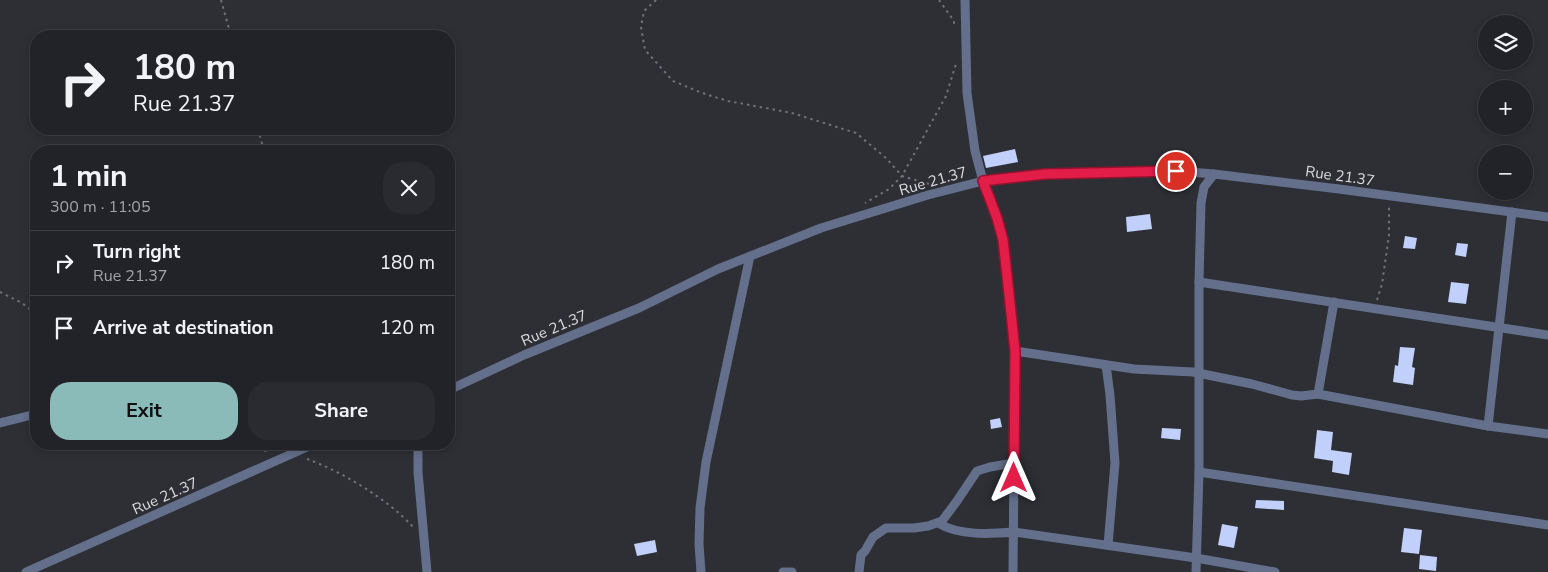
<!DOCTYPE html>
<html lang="en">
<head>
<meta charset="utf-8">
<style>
  body { margin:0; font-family:"Nunito Sans",sans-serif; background:#2a2b30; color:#f1f3f6; height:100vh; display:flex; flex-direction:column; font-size:19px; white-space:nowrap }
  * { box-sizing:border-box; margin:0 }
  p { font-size:16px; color:#a2a4a8 }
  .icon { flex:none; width:28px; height:28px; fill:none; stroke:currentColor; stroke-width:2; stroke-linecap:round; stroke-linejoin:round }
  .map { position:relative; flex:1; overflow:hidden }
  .panel { position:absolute; left:30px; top:145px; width:425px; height:305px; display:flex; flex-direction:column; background:#222328; border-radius:20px; box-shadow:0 2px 8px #0003,0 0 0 1px #3f4045 }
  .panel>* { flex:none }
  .hud { position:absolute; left:30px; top:30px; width:425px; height:105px; border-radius:20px; box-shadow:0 2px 8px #0003,0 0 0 1px #3f4045; background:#222328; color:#f1f3f6; overflow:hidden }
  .tools { position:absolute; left:1478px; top:15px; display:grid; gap:10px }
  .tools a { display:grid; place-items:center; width:55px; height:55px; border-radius:50%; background:#222328; box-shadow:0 2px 8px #0003,0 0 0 1px #3f4045; font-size:25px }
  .pin { position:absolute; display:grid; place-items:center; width:42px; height:42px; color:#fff; margin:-21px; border:2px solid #fff; border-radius:50%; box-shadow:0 1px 5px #0007 }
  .me { position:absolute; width:55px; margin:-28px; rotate:0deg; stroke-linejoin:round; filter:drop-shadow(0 0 4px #0008) }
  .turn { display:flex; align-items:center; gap:18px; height:105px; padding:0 20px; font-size:22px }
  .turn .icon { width:65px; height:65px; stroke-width:2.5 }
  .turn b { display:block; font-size:35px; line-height:42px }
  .round { display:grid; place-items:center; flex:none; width:52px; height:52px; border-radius:20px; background:#2a2b30 }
  .summary { display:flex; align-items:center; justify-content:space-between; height:85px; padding:0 20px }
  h1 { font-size:30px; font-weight:700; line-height:38px }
  .cta { display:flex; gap:10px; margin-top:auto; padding:10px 20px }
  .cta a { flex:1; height:58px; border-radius:20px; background:#8bbbb9; color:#111; font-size:20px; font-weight:700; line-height:58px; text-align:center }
  .cta a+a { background:#2a2b30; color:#f1f3f6 }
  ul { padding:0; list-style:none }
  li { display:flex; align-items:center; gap:15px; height:65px; padding:0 20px; border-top:1px solid #3f4045 }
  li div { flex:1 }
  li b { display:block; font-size:19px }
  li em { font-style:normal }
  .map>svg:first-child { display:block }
</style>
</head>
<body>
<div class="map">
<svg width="1548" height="572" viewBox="0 0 1548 572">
  <rect width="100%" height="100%" fill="#2d2f35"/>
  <!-- building -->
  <g fill="#c0d0fa">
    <polygon points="1015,149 1018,162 986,168 983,156"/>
    <polygon points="1150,214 1152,229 1127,232 1126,217"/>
    <polygon points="1405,236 1417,238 1415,249 1403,248"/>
    <polygon points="1457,243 1468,244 1466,257 1455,255"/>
    <polygon points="1451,282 1469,284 1466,304 1448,302"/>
    <polygon points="1400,347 1415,348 1412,367 1415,368 1413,385 1393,382 1395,365 1398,366"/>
    <polygon points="1000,418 1002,427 991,429 990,420"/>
    <polygon points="1162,428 1181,429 1180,440 1161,438"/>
    <polygon points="1317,430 1333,432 1331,450 1352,453 1349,475 1332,472 1333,461 1314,458"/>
    <polygon points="1256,500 1284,501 1284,510 1255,508"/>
    <polygon points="1222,524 1238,527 1234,548 1218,545"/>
    <polygon points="1404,528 1422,530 1419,554 1401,552"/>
    <polygon points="655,540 657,552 637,556 634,544"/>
    <polygon points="1420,555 1437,557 1436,571 1419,569"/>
  </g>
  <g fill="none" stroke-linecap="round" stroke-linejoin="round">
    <!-- path -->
    <g stroke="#707277" stroke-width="2" stroke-dasharray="2.5 4" stroke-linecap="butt">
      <polyline points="221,0 231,36"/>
      <polyline points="656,0 644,11 641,27 645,50 673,81 702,93 728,101 792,113 856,133 886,158 902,176 889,189 865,203"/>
      <polyline points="939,0 954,21 954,25"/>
      <polyline points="258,129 264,151"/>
      <polyline points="929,184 902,176 946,96 956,64"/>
      <polyline points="0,292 22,303 36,314"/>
      <polyline points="1377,300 1382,284 1389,235 1389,206"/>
      <polyline points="239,444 270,452"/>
      <path d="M307,459C341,471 389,500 413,527"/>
    </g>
    <!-- minor -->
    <g stroke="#646f8b" stroke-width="9">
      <polyline points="965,0 967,93 975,151 983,181 997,219 1003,240 1015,351 1013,572"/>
      <polyline points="1199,282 1548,335"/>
      <polyline points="1015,351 1134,369 1193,372 1252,384 1292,395 1301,396 1318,394 1488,426 1548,434"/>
      <polyline points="1106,365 1110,395 1115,463 1108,545"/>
      <polyline points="449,390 524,355 639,308 718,269 821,228 928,195 983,181 1045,174 1177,171 1214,174 1339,189 1548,217"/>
      <polyline points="1318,394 1334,302"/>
      <polyline points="0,423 36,414"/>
      <polyline points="1488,426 1512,212"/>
      <polyline points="418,444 418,472 427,572"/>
      <polyline points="1199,472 1548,525"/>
      <path d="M938,523C959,536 990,534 1014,532L1196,558L1275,572"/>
      <polyline points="26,572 314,444"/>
      <polyline points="701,572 699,544 700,508 706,462 750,256"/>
      <polyline points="783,572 792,572"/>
      <polyline points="859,572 861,555 865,551 873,537 886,528 914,528 928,526 942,521 957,501 977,471 990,467 1014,463"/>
      <polyline points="1196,572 1199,472 1199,282 1201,203 1204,187 1214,174"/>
    </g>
  </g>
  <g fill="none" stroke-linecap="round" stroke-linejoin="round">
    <!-- route casing -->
    <g stroke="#92132f" stroke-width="12">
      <polyline id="route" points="1014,478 1015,351 1009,294 1003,240 997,218 983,181 1045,174 1176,171"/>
    </g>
    <!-- route -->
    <use href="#route" stroke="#e11d48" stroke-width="9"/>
  </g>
  <g text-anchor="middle" stroke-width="5" stroke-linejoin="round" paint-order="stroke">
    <!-- street labels -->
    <g font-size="15" fill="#dcdde1" stroke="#2d2f35">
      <text transform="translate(1340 176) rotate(8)" y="5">Rue 21.37</text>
      <text transform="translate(933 181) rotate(-16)" y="5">Rue 21.37</text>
      <text transform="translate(554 328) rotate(-23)" y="5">Rue 21.37</text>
      <text transform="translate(165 496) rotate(-24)" y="5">Rue 21.37</text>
    </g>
  </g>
</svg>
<div class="tools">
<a><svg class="icon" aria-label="layers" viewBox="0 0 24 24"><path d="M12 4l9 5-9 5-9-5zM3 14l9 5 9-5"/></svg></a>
<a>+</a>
<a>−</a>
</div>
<div class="pin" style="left:1176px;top:171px;background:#d93025"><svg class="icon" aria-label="arrive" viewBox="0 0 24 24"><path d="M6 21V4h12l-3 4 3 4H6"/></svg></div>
<svg class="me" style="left:1014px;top:478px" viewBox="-20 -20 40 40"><path d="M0-17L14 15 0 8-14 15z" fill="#e11d48" stroke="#fff" stroke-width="4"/></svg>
<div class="hud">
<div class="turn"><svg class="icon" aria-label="right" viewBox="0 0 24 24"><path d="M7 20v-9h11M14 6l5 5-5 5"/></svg><div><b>180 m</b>Rue 21.37</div></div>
</div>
<section class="panel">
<div class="summary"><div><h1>1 min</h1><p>300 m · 11:05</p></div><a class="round"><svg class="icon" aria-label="close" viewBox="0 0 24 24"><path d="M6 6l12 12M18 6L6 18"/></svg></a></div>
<ul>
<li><svg class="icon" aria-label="right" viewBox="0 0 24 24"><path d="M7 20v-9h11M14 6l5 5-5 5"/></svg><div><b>Turn right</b><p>Rue 21.37</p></div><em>180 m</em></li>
<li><svg class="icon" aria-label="arrive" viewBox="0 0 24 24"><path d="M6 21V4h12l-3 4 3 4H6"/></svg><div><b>Arrive at destination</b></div><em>120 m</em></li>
</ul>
<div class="cta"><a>Exit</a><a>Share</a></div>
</section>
</div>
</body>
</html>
